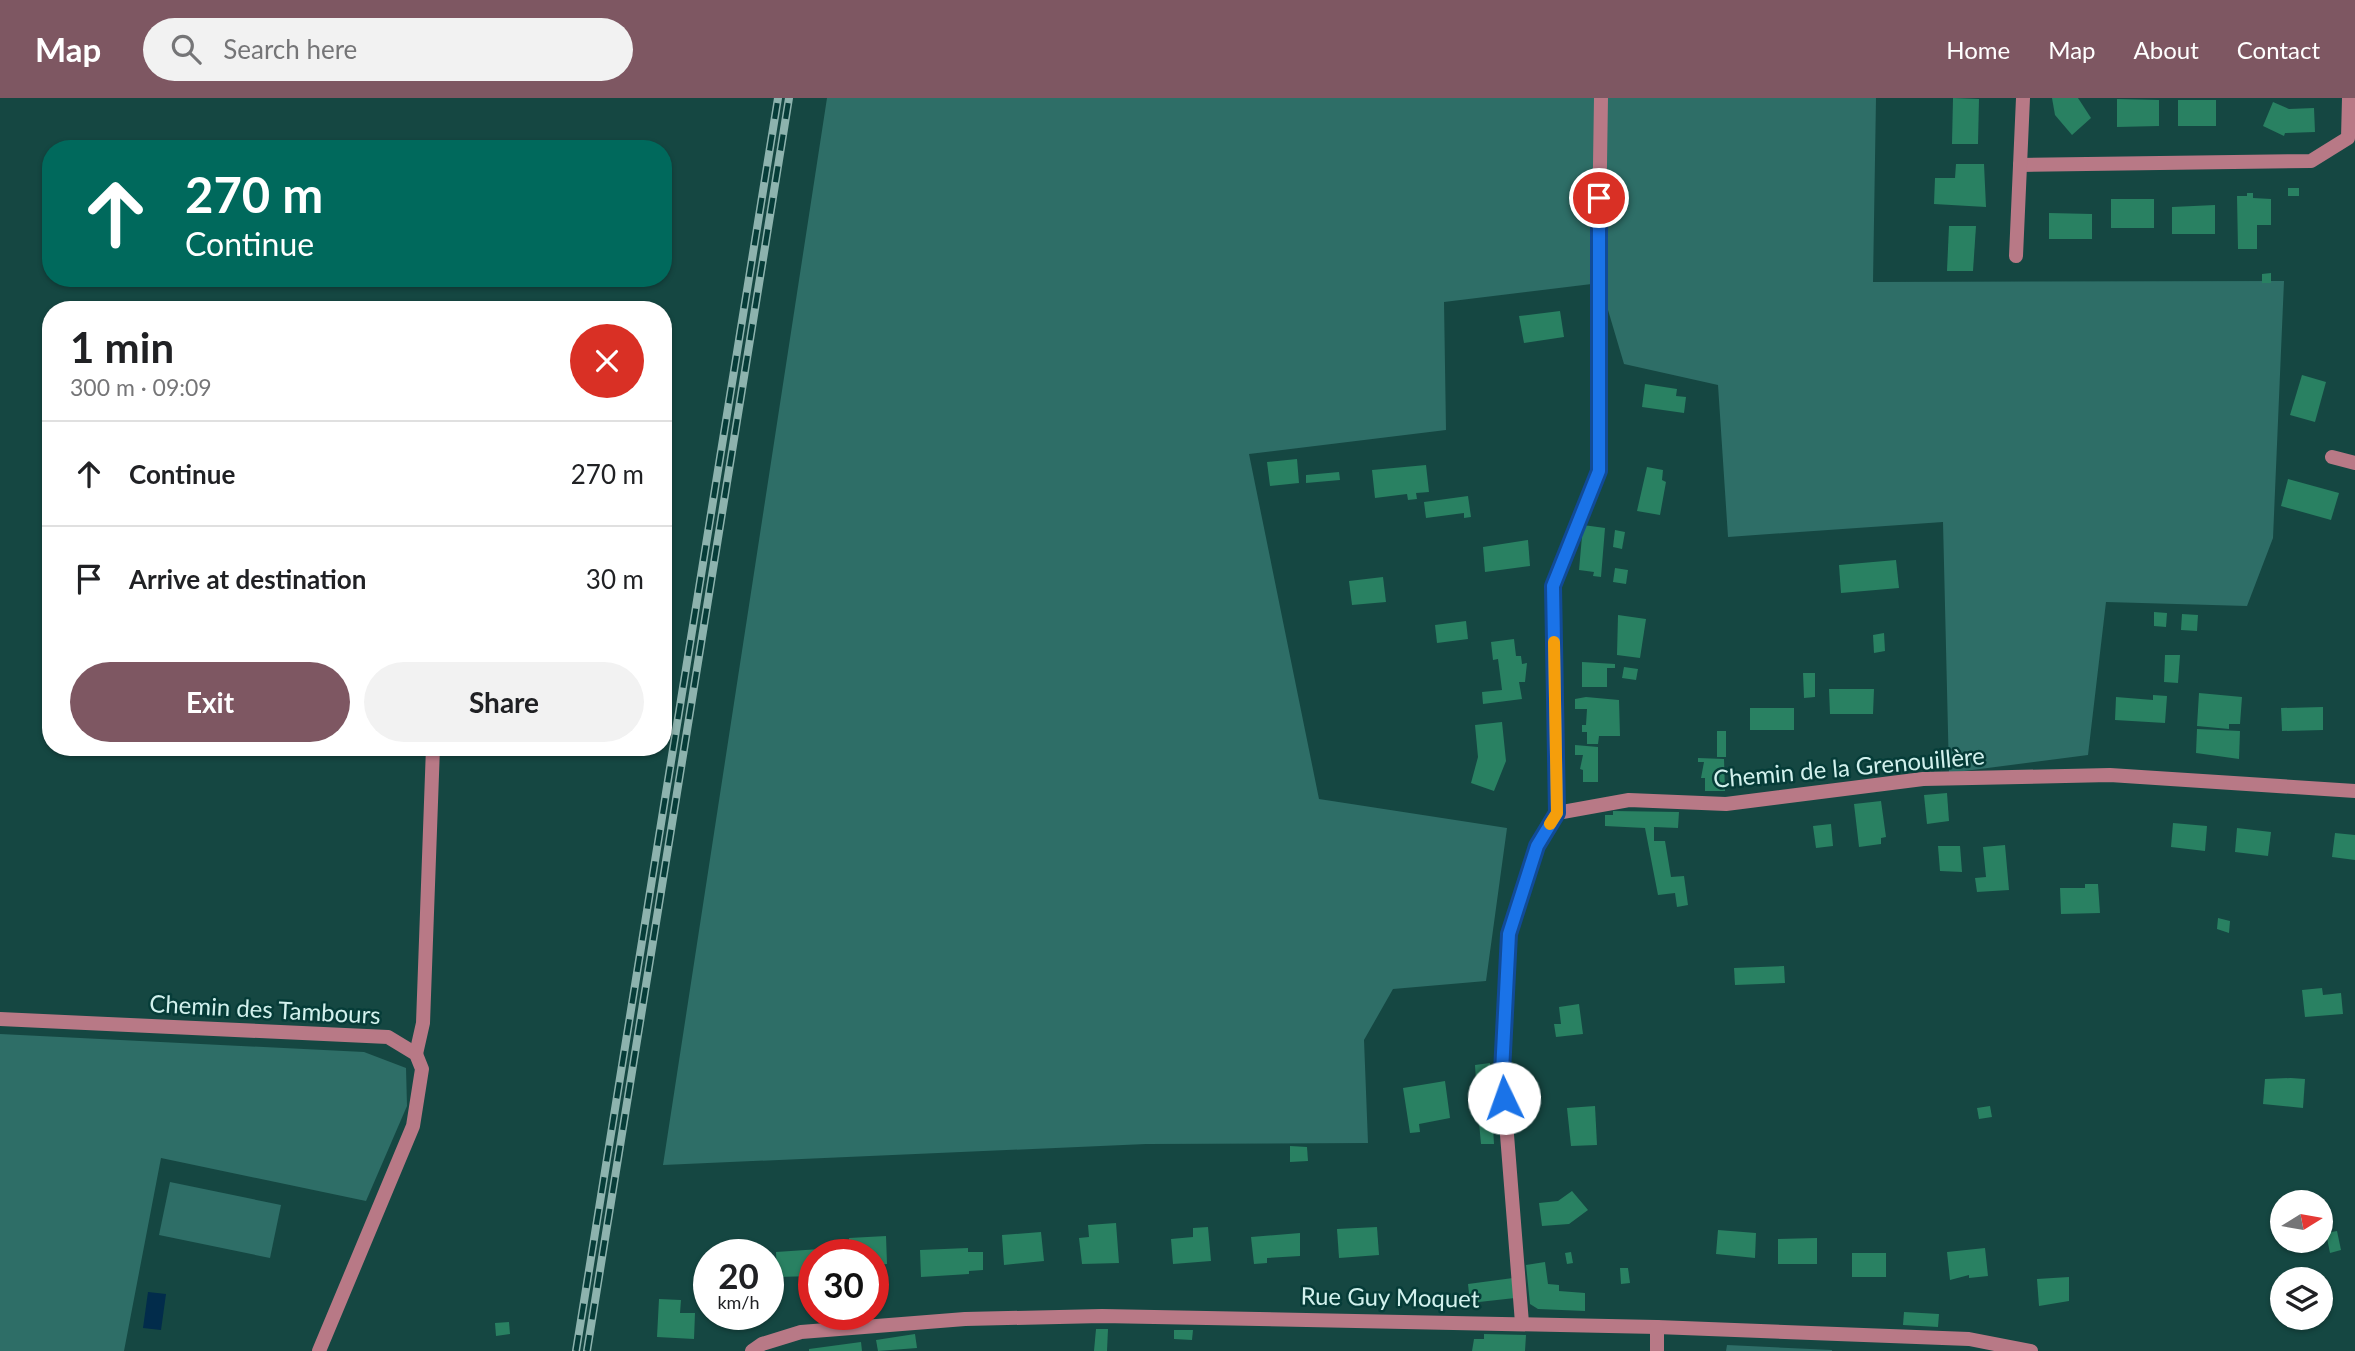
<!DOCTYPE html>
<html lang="en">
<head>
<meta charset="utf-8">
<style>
  body { margin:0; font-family:Lato,sans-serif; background:#f2f2f2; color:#202124; height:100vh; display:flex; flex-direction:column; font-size:26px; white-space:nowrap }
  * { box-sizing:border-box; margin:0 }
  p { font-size:23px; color:#757577 }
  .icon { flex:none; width:38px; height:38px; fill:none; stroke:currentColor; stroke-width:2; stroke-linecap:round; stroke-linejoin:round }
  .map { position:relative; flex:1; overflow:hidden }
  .panel { position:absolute; left:42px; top:203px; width:630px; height:455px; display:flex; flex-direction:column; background:#fff; border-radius:28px; box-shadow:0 2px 5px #0004 }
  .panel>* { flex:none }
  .guide { position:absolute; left:42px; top:42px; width:630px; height:147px; border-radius:28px; box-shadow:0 2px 5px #0004; background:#00695c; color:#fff; overflow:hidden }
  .needle { width:46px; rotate:79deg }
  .fabs { position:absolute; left:2270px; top:1092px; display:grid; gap:14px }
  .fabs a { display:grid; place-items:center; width:63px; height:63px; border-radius:50%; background:#fff; box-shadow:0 2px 5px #0004; font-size:35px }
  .speed { position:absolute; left:693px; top:1141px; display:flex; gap:14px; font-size:35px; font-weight:700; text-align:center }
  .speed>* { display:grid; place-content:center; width:91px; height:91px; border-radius:50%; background:#fff; box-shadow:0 2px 5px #0004; line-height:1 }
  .speed small { font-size:18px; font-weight:400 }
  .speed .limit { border:10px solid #d22; background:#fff; color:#111 }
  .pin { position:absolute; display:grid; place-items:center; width:60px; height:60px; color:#fff; margin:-30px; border:4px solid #fff; border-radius:50%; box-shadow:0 2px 7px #0007 }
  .me { position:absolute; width:77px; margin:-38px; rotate:357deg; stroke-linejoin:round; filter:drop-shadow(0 0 5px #0008) }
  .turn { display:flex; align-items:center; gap:24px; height:147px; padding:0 28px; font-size:32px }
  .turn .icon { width:91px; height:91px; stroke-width:2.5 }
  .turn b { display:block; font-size:49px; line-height:60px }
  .round { display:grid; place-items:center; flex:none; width:74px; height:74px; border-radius:37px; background:#f2f2f2 }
  .headline { display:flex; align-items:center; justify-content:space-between; height:119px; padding:0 28px }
  h1 { font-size:42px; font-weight:700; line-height:52px }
  .action { display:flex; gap:14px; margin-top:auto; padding:14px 28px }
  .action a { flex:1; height:80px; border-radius:42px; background:#7e5762; color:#fff; font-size:28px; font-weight:700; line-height:80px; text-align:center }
  .action a+a { background:#f2f2f2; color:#202124 }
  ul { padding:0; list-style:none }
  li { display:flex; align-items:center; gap:21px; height:105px; padding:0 28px; border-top:2px solid #e0e0e0 }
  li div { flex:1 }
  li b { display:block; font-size:26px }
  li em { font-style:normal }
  header { display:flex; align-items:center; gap:42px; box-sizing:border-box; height:98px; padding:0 35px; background:#7e5762; color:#fff }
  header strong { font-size:33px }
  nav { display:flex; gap:38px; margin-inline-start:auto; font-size:24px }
  .search { width:490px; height:63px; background:#f2f2f2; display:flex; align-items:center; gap:18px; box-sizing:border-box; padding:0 24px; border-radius:38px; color:#757577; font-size:26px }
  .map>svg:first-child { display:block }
</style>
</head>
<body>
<header>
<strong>Map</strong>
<div class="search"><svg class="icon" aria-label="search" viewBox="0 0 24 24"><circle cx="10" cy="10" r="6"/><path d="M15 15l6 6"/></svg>Search here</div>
<nav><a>Home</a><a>Map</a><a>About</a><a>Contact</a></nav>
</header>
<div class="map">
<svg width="2355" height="1253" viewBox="0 0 2355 1253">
  <rect width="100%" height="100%" fill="#154742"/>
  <!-- green -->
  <g fill="#2e6e67">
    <polygon points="827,0 1876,0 1873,184 2284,183 2273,440 2247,508 2106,504 2088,657 1949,675 1943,424 1728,439 1718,287 1624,266 1600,185 1444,204 1446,332 1249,356 1319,701 1507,730 1486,883 1393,891 1364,942 1368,1045 1146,1046 663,1067"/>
    <polygon points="0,936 364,954 406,970 407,1008 366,1103 161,1060 124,1253 0,1253"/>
    <polygon points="170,1084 281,1107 270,1160 159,1137"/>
    <polygon points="1727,1247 1832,1252 1832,1253 1726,1253"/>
  </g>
  <!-- water -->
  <polygon fill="#022c4b" points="148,1194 166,1196 161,1232 143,1230"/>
  <!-- building -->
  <g fill="#298162">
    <polygon points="1953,0 1979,1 1978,46 1952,46"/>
    <polygon points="2052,0 2078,0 2091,20 2072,37 2055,17"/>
    <polygon points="2117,1 2159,2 2159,28 2117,29"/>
    <rect x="2178" y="2" width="38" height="26"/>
    <polygon points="2273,4 2289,11 2314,10 2315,34 2285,35 2284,38 2263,28"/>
    <polygon points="1956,66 1984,66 1986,109 1934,106 1935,80 1955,80"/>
    <rect x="2288" y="90" width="11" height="8"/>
    <polygon points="2247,95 2253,95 2253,100 2271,101 2271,127 2257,127 2257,151 2238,151 2237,98 2247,98"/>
    <rect x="2111" y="101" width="43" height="29"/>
    <polygon points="2215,107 2215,136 2172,136 2172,109"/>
    <polygon points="2049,115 2092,116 2092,141 2049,141"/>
    <polygon points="1949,128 1976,128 1973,173 1947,173"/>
    <polygon points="2271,175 2271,185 2262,185 2262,176"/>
    <polygon points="1560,213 1564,239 1524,245 1519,218"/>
    <polygon points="2302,277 2326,284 2315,324 2290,317"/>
    <polygon points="1645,286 1677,291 1676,298 1686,299 1684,315 1642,309"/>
    <polygon points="1297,361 1299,385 1270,388 1267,364"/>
    <polygon points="1426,367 1429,394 1416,395 1417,401 1408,402 1407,396 1375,400 1372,372"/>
    <polygon points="1647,369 1663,372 1662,382 1666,384 1660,417 1637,413"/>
    <polygon points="1339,374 1340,382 1306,385 1306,377"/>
    <polygon points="2288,381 2339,395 2331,422 2281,408"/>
    <polygon points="1468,398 1471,419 1464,420 1464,415 1426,420 1424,404"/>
    <polygon points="1583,427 1605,430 1601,479 1593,478 1594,474 1579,472"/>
    <polygon points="1615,432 1625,434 1622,451 1613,449"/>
    <polygon points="1528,442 1530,468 1485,474 1483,449"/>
    <polygon points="1896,462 1899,490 1841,495 1839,467"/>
    <polygon points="1615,470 1628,472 1626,486 1613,484"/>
    <polygon points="1383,479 1386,504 1352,507 1349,483"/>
    <polygon points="2154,514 2167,515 2166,529 2154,528"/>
    <polygon points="2182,516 2198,517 2197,533 2181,532"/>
    <polygon points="1618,517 1646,521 1640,560 1617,557"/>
    <polygon points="1466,523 1468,541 1437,545 1435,527"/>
    <polygon points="1884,535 1885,553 1874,555 1873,537"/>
    <polygon points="1514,541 1516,558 1521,558 1522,566 1527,565 1525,584 1519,584 1522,601 1483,606 1482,594 1502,592 1498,561 1493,562 1491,544"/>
    <polygon points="2165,557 2180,557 2178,585 2164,584"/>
    <polygon points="1582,564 1615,566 1615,570 1607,570 1607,589 1582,589"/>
    <polygon points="1624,569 1638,571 1636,582 1622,580"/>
    <polygon points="1803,575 1815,575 1815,599 1804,600"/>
    <polygon points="1829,591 1874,591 1873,616 1830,616"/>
    <polygon points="2199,595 2242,599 2240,626 2229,626 2229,631 2197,628"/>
    <polygon points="2153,597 2167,598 2165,625 2115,622 2116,599 2153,602"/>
    <polygon points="1586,599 1619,602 1620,638 1599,638 1598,646 1587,646 1587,634 1582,634 1582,627 1586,627 1587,611 1575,611 1575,601"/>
    <polygon points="2323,609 2323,632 2282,633 2281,610"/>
    <rect x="1750" y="610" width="44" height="22"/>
    <polygon points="1502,624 1506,663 1494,693 1471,685 1478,659 1475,627"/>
    <polygon points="2197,631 2240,633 2239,661 2196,655"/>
    <rect x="1717" y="633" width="9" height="26"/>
    <polygon points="1575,647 1598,649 1598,684 1583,684 1583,672 1580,671 1583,657 1575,657"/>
    <polygon points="1698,660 1724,661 1725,693 1705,693 1705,680 1701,680 1704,664 1698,664"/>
    <polygon points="1947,695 1949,723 1927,726 1924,697"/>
    <polygon points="1881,703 1886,739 1881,740 1881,746 1859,749 1854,706"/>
    <polygon points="1613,713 1679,714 1678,730 1654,729 1654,743 1665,743 1671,779 1684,778 1688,807 1677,809 1675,795 1658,797 1645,730 1605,728 1605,717 1613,717"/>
    <polygon points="2173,725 2207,728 2205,753 2171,749"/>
    <polygon points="1831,726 1833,748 1816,750 1813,728"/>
    <polygon points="2237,730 2271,734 2268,758 2235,754"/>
    <polygon points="2335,735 2355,737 2355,762 2332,759"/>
    <polygon points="2005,747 2009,792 1977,794 1975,780 1986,779 1983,749"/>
    <polygon points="1938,748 1960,748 1962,774 1940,773"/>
    <polygon points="2085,786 2098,786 2100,815 2061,816 2060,790 2085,790"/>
    <polygon points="2218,820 2230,823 2229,835 2217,831"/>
    <polygon points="1784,868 1785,885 1735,887 1734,870"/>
    <polygon points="2322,890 2323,897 2341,895 2343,916 2305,919 2302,892"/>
    <polygon points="1579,906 1583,936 1556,939 1554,926 1561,926 1559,909"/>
    <polygon points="1490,965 1491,982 1476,983 1475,967"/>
    <polygon points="2291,980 2305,981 2303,1010 2263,1006 2265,981"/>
    <polygon points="1445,983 1450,1020 1419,1026 1420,1034 1410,1035 1403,990"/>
    <polygon points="1595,1008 1597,1047 1571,1048 1567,1010"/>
    <polygon points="1990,1008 1992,1019 1979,1021 1977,1010"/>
    <polygon points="1492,1012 1494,1046 1481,1046 1478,1014"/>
    <polygon points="1290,1048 1307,1049 1308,1063 1290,1064"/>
    <polygon points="1572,1093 1588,1112 1569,1126 1542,1128 1539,1105 1558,1103"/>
    <polygon points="1116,1125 1119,1165 1082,1166 1079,1140 1089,1139 1088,1127"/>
    <polygon points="1208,1129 1211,1163 1173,1166 1171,1141 1193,1139 1193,1130"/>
    <polygon points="1377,1129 1379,1157 1339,1160 1337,1131"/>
    <polygon points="1718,1132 1756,1135 1755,1160 1716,1156"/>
    <polygon points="2337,1133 2341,1152 2330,1155 2326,1135"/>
    <polygon points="1041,1134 1044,1163 1004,1167 1002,1137"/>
    <polygon points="1300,1135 1300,1158 1267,1160 1267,1165 1254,1166 1251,1139"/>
    <polygon points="886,1138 887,1166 873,1167 873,1157 850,1157 849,1140"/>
    <polygon points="1817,1140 1817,1166 1778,1166 1778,1141"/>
    <polygon points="968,1150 968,1154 983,1154 983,1172 969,1173 969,1176 921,1179 920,1152"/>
    <polygon points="1985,1150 1988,1178 1969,1180 1969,1177 1950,1182 1947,1154"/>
    <polygon points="820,1151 820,1157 814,1157 814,1178 777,1179 776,1154"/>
    <polygon points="1571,1154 1573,1165 1567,1166 1565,1155"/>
    <rect x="1852" y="1155" width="34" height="24"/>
    <polygon points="1545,1164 1548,1186 1559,1187 1559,1193 1585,1195 1585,1213 1538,1211 1530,1206 1526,1167"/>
    <polygon points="1620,1170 1628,1170 1630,1185 1621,1186"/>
    <polygon points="2069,1179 2069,1203 2039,1208 2037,1181"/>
    <polygon points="1513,1180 1515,1200 1470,1205 1468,1186"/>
    <polygon points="659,1201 681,1202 680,1215 695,1215 694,1241 657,1239"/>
    <polygon points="1904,1214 1939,1216 1938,1229 1903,1227"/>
    <polygon points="509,1224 510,1236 496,1238 495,1225"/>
    <polygon points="1096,1231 1108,1231 1107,1253 1094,1253"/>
    <polygon points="1174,1232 1193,1232 1192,1242 1174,1241"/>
    <polygon points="915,1236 917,1250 878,1253 876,1242"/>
    <polygon points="1484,1236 1526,1237 1525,1253 1472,1253 1474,1241 1484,1241"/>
    <polygon points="861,1244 862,1253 809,1253 809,1251"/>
  </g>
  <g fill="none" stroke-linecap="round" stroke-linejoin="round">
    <!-- lane -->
    <polyline stroke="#b87986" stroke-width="10" points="1557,715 1554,488 1599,373 1598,199"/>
    <!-- street -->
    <g stroke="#b87986" stroke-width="14">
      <polyline points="2020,67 2311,63 2348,40 2349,0"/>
      <polyline points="2016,158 2023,0"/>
      <polyline points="1598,199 1601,0"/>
      <polyline points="2332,359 2355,365"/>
      <polyline points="0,921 388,939 416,956 422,971 413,1028 319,1253"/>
      <polyline points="416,956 423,925 433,649"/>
      <polyline points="1522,1225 1502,974 1509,836 1537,748 1557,715 1629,702 1726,706 1923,681 2110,677 2355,693"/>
      <polyline points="752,1253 762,1246 801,1234 965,1221 1102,1218 1657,1229 1969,1241 2031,1253"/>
      <polyline points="1657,1253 1657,1229"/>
    </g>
    <!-- rail casing -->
    <g stroke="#8db3ae" stroke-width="8">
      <g id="rail">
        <polyline points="576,1253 778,0"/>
        <polyline points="587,1253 789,0"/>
      </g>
    </g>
    <!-- rail -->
    <use href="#rail" stroke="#063c38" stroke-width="5" stroke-dasharray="16" stroke-linecap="butt"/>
  </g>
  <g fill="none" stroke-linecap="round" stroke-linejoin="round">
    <!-- route casing -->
    <g stroke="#114b97" stroke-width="18">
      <polyline id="route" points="1504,1000 1502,974 1509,836 1537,748 1557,715 1553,488 1599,373 1599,100"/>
    </g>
    <!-- route -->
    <use href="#route" stroke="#1a73e8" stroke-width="12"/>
    <!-- slow -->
    <polyline stroke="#f59e0b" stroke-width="12" points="1550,726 1557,715 1554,544"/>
  </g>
  <g text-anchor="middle" stroke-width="5" stroke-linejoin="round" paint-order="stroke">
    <!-- street labels -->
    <g font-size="24" fill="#d2f1ed" stroke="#063c38">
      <text transform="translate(1849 670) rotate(-5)" y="8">Chemin de la Grenouillère</text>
      <text transform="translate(265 912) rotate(3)" y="8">Chemin des Tambours</text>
      <text transform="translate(1390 1200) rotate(1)" y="8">Rue Guy Moquet</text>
    </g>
  </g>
</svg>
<div class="fabs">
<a><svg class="needle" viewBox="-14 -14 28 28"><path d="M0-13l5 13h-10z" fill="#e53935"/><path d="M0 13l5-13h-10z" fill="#757577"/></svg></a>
<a><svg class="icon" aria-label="layers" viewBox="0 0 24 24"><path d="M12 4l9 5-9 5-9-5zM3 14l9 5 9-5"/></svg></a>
</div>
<div class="speed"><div>20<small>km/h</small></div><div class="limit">30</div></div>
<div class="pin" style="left:1599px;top:100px;background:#d93025"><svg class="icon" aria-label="arrive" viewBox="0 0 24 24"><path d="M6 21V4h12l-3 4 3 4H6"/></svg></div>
<svg class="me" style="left:1504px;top:1000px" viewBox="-20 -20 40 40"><circle r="19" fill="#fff"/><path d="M0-13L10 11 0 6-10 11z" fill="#1a73e8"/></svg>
<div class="guide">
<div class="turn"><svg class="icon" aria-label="ahead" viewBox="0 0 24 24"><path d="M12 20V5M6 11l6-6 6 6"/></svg><div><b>270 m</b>Continue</div></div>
</div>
<section class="panel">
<div class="headline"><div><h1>1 min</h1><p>300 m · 09:09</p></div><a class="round" style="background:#d93025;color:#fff"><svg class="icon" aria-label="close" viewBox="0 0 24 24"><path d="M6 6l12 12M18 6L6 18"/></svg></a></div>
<ul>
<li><svg class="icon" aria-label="ahead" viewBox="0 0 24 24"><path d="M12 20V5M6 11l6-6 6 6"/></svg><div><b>Continue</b></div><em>270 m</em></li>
<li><svg class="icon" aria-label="arrive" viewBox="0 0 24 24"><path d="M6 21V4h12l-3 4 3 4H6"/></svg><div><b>Arrive at destination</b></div><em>30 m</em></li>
</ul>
<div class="action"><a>Exit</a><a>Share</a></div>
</section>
</div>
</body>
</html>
